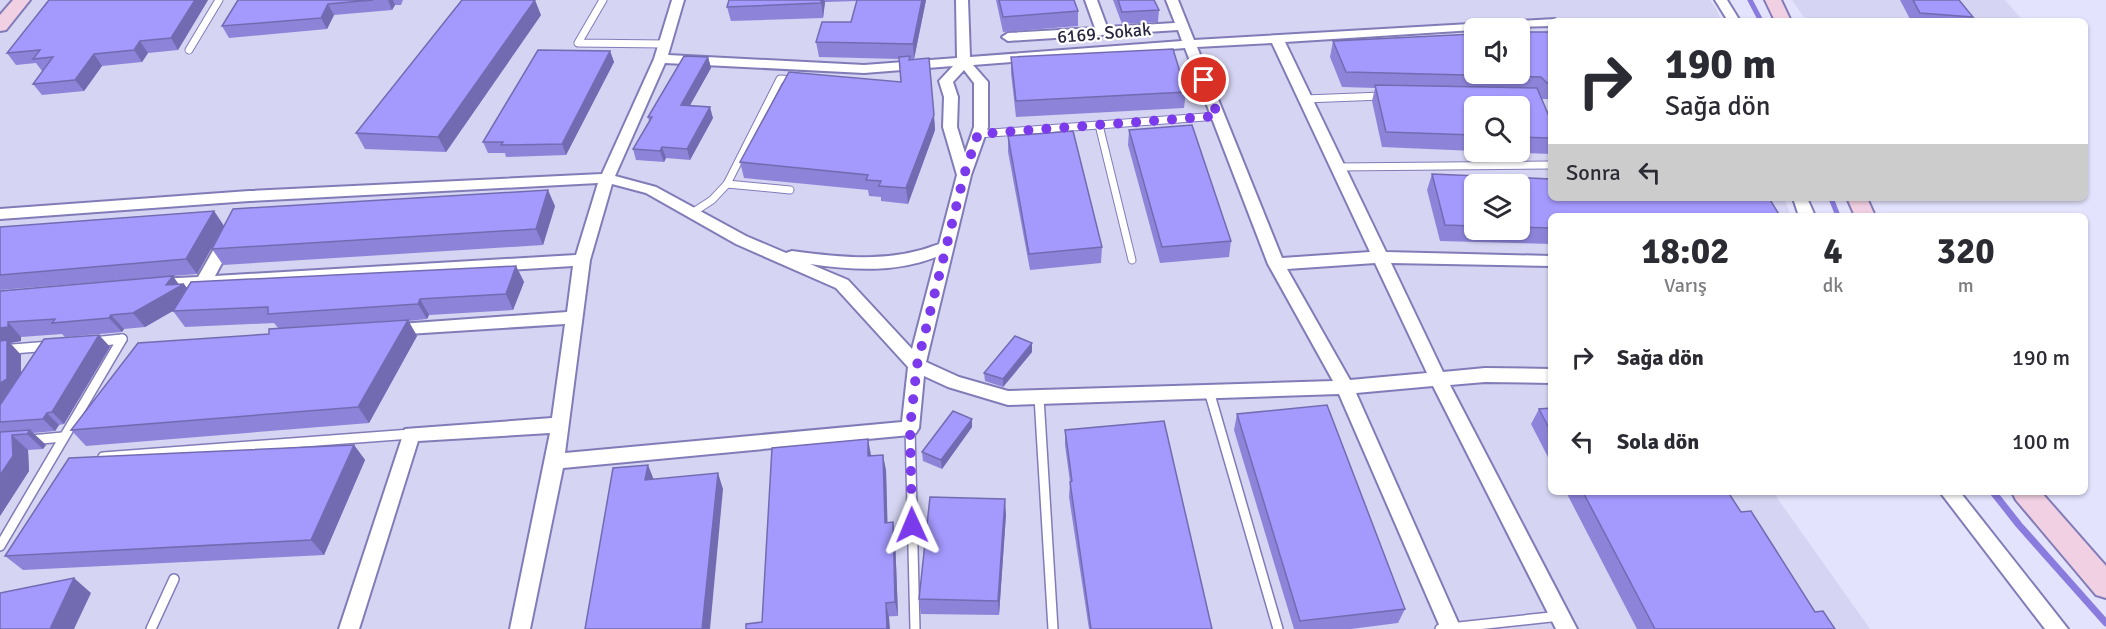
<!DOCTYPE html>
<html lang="tr">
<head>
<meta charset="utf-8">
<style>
  body { margin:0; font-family:Signika,sans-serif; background:#f7f7f7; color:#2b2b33; height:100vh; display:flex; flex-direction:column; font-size:22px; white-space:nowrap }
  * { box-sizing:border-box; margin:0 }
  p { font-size:20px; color:#7c7c81 }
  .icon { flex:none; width:33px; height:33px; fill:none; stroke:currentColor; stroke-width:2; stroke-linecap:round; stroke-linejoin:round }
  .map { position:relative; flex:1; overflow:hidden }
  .drawer { position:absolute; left:1548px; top:213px; width:540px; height:282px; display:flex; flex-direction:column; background:#fff; border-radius:9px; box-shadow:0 2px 4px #0004 }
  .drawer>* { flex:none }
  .hud { position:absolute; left:1548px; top:18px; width:540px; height:183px; border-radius:9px; box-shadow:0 2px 4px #0004; background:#fff; color:#2b2b33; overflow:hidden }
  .fabs { position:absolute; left:1464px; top:18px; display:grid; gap:12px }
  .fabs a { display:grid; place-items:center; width:66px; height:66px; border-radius:9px; background:#fff; box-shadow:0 2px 4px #0004; font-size:30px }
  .pin { position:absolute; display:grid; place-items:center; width:51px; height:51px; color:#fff; margin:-26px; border:3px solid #fff; border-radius:50%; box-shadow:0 2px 6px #0007 }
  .me { position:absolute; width:66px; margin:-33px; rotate:359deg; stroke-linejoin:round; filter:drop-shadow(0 0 4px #0008) }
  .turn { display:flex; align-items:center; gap:21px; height:126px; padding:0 18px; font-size:27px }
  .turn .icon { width:78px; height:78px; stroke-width:2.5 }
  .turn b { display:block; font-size:42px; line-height:51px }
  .then { display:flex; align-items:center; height:57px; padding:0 18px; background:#0003; gap:12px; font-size:22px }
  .eta { display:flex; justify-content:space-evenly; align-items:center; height:102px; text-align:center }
  .eta b { font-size:36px; font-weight:800; line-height:42px }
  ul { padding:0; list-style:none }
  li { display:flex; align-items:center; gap:18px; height:84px; padding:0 18px }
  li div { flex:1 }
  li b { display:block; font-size:22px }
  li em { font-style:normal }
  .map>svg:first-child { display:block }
</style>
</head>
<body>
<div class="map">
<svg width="2106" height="629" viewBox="0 0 2106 629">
  <rect width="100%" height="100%" fill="#e4e3fe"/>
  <!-- built -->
  <g fill="#d5d4f2" fill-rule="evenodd">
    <path d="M0,0H1710L1717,10L1721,21H1551V198H1784L1791,216H1551V492H1773L1870,629H0ZM1474,28H1520V74H1474ZM1474,106H1520V152H1474ZM1474,184H1520V230H1474Z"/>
    <polygon points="1792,0 2005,0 2023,21 1832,21 1805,19"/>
  </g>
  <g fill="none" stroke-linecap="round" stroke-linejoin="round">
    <!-- stream-far1 -->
    <g stroke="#897cde" stroke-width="5">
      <polyline points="1750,0 1761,21"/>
      <polyline points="1831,198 1838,216"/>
    </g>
    <!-- stream -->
    <polyline stroke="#897cde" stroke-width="7" points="1993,492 2019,525 2106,623"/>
    <!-- lane-far1 casing -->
    <g stroke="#817cb8" stroke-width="9">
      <g id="lane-far1">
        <polyline points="603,0 578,43 664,44"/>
        <polyline points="189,50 219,0"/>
        <polyline points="1305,99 1382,96"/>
        <polyline points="1099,125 1132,260"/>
        <polyline points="978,134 1218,116"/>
        <polyline points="1337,167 1551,165"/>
        <polyline points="727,184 790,190"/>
        <polyline points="692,213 712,200 727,184 780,79 797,80"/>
      </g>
    </g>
    <!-- lane casing -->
    <g stroke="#817cb8" stroke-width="12">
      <g id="lane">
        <polyline points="93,342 122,339"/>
        <polyline points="0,350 50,346"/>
        <polyline points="1209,391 1278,629"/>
        <polyline points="1039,397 1053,629"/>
        <polyline points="910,428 915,629"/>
        <polyline points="31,440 63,437"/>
        <polyline points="103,457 411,434"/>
        <polyline points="0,546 122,339"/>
        <polyline points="151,629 174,579"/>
        <polyline points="1440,629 1560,616"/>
      </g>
    </g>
    <!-- street casing -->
    <g stroke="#817cb8" stroke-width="4">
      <g id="street">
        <path d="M672,0H684L668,55L864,65L957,58L956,0H968L970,57L1182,41L1178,30L1008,41L1002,37L1008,33L1095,28L1085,0H1097L1107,27L1175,23L1166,0H1178L1194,40L1555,19L1557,21H1551V26L1474,28V30L1285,42L1386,252L1551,256V266L1391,263L1443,372L1485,368L1551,369V383L1485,382L1450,385L1577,629H1556L1433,386L1356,393L1461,629H1441L1339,394L1008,405L948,387L924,376L919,428L916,433L910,435L563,468L530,629H510L550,433L418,441L359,629H339L405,429L552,418L565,324L392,335L386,333L384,329L386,325L567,312L573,266L158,291L152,289L150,285L152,281L158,279L198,277L223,233L228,232L236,237L215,276L576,255L598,183L249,201L0,219V209L249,191L602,174L654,59ZM1272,43L1370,252L1282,258L1197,47ZM1185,48L1268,264L1333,381L1008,391L959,377L926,362L971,175L988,127V82L973,65ZM665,63L864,73L953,66L939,81L944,97L943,127L957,175L939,244C890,263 843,258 792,251L786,253L746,236L656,187L615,176ZM964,70L974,83V127L965,153L957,127L958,97L953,82ZM612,184L646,193L736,244L836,288L908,367L902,422L565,453L590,260ZM936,257L912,349L848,280L810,264C853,270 895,273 936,257ZM1375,263L1427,373L1350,380L1287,269Z"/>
        <polygon points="1715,0 1727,0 1740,21 1728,21"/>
        <polygon points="1793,198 1807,198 1815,216 1799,216"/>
        <polygon points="1940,492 1960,492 2068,629 2045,629"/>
      </g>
    </g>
    <!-- secondary casing -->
    <g stroke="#817cb8" stroke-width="4">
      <g id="secondary">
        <polygon points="13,0 30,0 6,30 0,31 0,15"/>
        <polygon points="1765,0 1781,0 1791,21 1775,21"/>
        <polygon points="1847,198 1867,198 1875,216 1855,216"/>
        <polygon points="2012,492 2041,492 2106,566 2106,598 2096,595 2016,500"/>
      </g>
    </g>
    <!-- lane-far1 -->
    <use href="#lane-far1" stroke="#fff" stroke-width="7"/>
    <!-- lane -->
    <use href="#lane" stroke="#fff" stroke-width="9"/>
    <!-- street -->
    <use href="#street" fill="#fff" fill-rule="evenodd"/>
    <!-- secondary -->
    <use href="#secondary" fill="#f2d0e3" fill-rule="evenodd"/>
  </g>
  <!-- wall -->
  <g fill="#8d84da" fill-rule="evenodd">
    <polygon points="49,0 208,0 178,50 148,53 142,62 102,66 84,91 42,95 33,84 43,71 42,71 36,63 16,65 7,53"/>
    <polygon points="238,0 403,0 401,5 395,5 392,10 334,15 327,29 229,38 222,26"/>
    <polygon points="729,0 926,0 914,59 910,59 911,60 929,58 935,130 908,204 881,201 881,197 869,196 868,190 744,178 740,162 901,82 900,59 819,57 816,42 851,22 857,1 825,2 823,18 731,21 727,7"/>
    <polygon points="996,0 1074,0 1078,11 1078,26 1003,32"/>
    <polygon points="1113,0 1154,0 1159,10 1158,22 1122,24"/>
    <polygon points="1900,0 1959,0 1973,17 1971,21 1911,21"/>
    <polygon points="541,15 446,152 365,149 356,133"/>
    <polygon points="1551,32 1551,99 1541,99 1551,121 1551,154 1495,152 1520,152 1520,106 1474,106 1474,151 1382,147 1372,101 1375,88 1342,87 1330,57 1333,41"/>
    <polygon points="610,51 614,62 566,155 506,157 505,153 488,153 483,142"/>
    <polygon points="708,57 711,68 690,105 713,118 690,160 666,158 664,162 636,160 633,149 649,121 648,117"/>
    <polygon points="1011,57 1186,92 1184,108 1016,117 1011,73"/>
    <polygon points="1129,130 1231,241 1229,257 1160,263 1128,145"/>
    <polygon points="1008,136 1102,247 1101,263 1030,270 1008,152"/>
    <path d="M1432,174L1551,179V198H1769L1780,216H1551V244L1440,241L1427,190ZM1474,184H1520V230H1474Z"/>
    <polygon points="555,206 543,245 223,265 212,249"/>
    <polygon points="214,211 224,226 197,274 0,290 0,227"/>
    <polygon points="516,266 524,282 513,310 429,315 427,319 408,321 417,336 369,423 86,446 71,430 269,334 279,329 274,323 185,327 173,311 145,327 124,329 122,332 65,337 62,334 21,337 21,341 10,343 21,355 21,373 99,335 110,347 64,424 59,425 55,431 33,433 46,445 43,449 28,450 29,471 0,516 0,291 178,284 187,288"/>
    <polygon points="1032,352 1003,387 985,381 984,373"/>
    <polygon points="1551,408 1551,463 1531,424 1539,409"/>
    <polygon points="1237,414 1405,609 1398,623 1351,629 1294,629 1234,430"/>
    <polygon points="972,427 942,469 923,461 922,452"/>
    <polygon points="1065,430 1212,629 1089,629 1069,497 1070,482 1065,445"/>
    <polygon points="354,445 365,460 324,555 23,570 5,556"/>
    <polygon points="871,456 886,470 887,523 893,522 895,537 898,616 762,622"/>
    <polygon points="1566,492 1728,492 1741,512 1815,612 1835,629 1637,629"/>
    <polygon points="1006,514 999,615 921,614 919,599"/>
  </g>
  <!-- shaded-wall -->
  <g fill="#736bb1">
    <polygon points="195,0 208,0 178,50 171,38"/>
    <polygon points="388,0 393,0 395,5 392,10"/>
    <polygon points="535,0 541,15 446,152 438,137"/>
    <polygon points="821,0 824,0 825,2 823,18"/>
    <polygon points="922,0 926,0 914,59 913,44"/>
    <polygon points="328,4 334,15 327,29 321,18"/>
    <polygon points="140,41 148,53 142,62 134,50"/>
    <polygon points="610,51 614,62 566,155 562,144"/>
    <polygon points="94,54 102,66 84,91 75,80"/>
    <polygon points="708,57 711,68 684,116 681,105"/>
    <polygon points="710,107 713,118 690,160 687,149"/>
    <polygon points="934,115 935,130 908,204 906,188"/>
    <polygon points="662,147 666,158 664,162 660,151"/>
    <polygon points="548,190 555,206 543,245 536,229"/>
    <polygon points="214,211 224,226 197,274 186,259"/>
    <polygon points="516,266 524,282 513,310 506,294"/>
    <polygon points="173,276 180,286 184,284 195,298 145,327 133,313 166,285"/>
    <polygon points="420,299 429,315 427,319 418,304"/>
    <polygon points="111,315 124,329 122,332 109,318"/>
    <polygon points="408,320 417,336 369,423 358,407"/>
    <polygon points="8,322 21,337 21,341 10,343 21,355 21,393 0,406 0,328"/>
    <polygon points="99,335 110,347 64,424 52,412"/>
    <polygon points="1032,343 1032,352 1003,387 1003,379"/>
    <polygon points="47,413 59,425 55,431 43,419"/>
    <polygon points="972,419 972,427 942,469 941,460"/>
    <polygon points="30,430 46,445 43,449 27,434"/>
    <polygon points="12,435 28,450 29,471 0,516 0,475"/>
    <polygon points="868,439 871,455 871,472 868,456"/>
    <polygon points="354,445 365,460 324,555 311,540"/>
    <polygon points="883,455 886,470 888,538 885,523"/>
    <polygon points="648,465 654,480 645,480"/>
    <polygon points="718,473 723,489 710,629 702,629"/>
    <polygon points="1005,499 1006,514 999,615 998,601"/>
    <polygon points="893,522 895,537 898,616 895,602"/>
    <polygon points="74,578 91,593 74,629 50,629"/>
    <polygon points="886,603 889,617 890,629 887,629"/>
  </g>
  <!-- building -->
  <g fill="#a499fd" stroke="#736bb1" stroke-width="1.5">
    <polygon points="49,0 195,0 171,38 140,41 134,50 94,54 75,80 33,84 53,57 33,59 40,50 7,53"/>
    <polygon points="238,0 373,0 328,4 321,18 222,26"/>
    <polygon points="462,0 535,0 438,137 356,133"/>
    <polygon points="729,0 821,0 821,3 727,7"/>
    <polygon points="857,0 922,0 913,44 816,42 822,22 851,22"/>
    <polygon points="999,0 1074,0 1078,11 1003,17"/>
    <polygon points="1118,0 1154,0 1159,10 1122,12"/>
    <polygon points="1913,0 1959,0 1973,17 1920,13"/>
    <polygon points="1520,32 1551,32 1551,83 1547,83 1541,77 1346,72 1333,41 1474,34 1474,74 1520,74"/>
    <polygon points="1173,49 1186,92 1016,101 1011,57"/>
    <polygon points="538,50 610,51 562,144 501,145 503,142 483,142"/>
    <polygon points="684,56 708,57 681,105 710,107 687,149 662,147 660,151 633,149 652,117 648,117"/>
    <polygon points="910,56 909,60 929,58 934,115 906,188 879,186 881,181 866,180 868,175 740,162 789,72 901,82 899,57"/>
    <polygon points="1375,85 1537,88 1551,121 1551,138 1520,137 1520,106 1474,106 1474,135 1386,132"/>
    <polygon points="1192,125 1231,241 1162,247 1129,130"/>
    <polygon points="1073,131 1102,247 1029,254 1008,136"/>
    <polygon points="1432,174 1551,179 1551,198 1769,198 1780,216 1551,216 1551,228 1520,227 1520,184 1474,184 1474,226 1445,225"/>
    <polygon points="548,190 536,229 212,249 233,209"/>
    <polygon points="214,211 186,259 0,275 0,227"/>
    <polygon points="516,266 506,294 420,299 418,304 268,314 268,307 173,311 191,282"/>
    <polygon points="173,276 166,285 184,284 133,313 111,315 109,318 52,323 55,319 8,322 8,327 0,328 0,291"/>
    <polygon points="408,320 358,407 71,430 138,343 269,334 269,329"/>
    <polygon points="99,335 52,412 47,413 43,419 0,422 0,405 44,339"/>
    <polygon points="1015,336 1032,343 1003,379 984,373"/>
    <polygon points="7,340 7,379 0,383 0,341"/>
    <polygon points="1327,405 1405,609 1300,621 1237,414"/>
    <polygon points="1551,408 1551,432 1539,409"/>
    <polygon points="953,411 972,419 941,460 922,452"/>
    <polygon points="1164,421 1212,629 1091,629 1070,482 1072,481 1065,430"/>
    <polygon points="30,430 27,434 12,435 13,456 0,475 0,432"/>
    <polygon points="868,439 868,456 883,455 885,523 893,522 895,602 886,603 887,629 746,629 746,624 762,622 772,448"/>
    <polygon points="354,445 311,540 5,556 69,458"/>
    <polygon points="648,465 645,480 718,473 702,629 585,629 613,468"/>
    <polygon points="1583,492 1728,492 1741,512 1751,511 1815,612 1823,611 1835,629 1655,629"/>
    <polygon points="930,497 1005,499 998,601 919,599"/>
    <polygon points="74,578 50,629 0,629 0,593"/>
  </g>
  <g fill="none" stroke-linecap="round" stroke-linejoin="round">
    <!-- route -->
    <polyline stroke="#7c3aed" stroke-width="10" stroke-dasharray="0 18" points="912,525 910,428 917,365 964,175 978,134 1218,116 1204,80"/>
  </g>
  <g text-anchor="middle" stroke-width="4.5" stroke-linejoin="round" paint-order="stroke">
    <!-- far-street labels -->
    <g font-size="18" fill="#28263f" stroke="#fff">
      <text transform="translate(1104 33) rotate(-5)" y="6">6169. Sokak</text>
    </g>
  </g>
</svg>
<div class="fabs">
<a><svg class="icon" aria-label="sound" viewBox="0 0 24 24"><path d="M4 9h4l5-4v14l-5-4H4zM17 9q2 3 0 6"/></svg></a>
<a><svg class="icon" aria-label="search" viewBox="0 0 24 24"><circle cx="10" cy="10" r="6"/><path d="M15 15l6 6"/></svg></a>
<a><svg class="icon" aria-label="layers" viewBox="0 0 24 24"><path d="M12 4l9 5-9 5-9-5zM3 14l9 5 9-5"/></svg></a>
</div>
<div class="pin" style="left:1204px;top:80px;background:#d93025"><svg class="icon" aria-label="arrive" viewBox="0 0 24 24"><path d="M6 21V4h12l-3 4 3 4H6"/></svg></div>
<svg class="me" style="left:912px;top:525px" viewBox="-20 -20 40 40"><path d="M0-17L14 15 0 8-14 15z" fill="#7c3aed" stroke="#fff" stroke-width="4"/></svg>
<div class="hud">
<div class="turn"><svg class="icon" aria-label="right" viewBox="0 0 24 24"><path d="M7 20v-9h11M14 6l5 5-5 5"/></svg><div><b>190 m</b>Sağa dön</div></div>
<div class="then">Sonra<svg class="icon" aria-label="left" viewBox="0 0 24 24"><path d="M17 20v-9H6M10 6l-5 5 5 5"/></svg></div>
</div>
<section class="drawer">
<div class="eta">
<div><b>18:02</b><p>Varış</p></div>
<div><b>4</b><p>dk</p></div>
<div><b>320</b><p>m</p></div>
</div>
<ul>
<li><svg class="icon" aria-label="right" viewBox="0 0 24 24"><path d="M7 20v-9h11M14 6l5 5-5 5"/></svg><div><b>Sağa dön</b></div><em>190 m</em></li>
<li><svg class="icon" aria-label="left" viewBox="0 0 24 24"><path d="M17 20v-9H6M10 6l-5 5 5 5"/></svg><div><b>Sola dön</b></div><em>100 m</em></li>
</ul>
</section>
</div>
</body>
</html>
